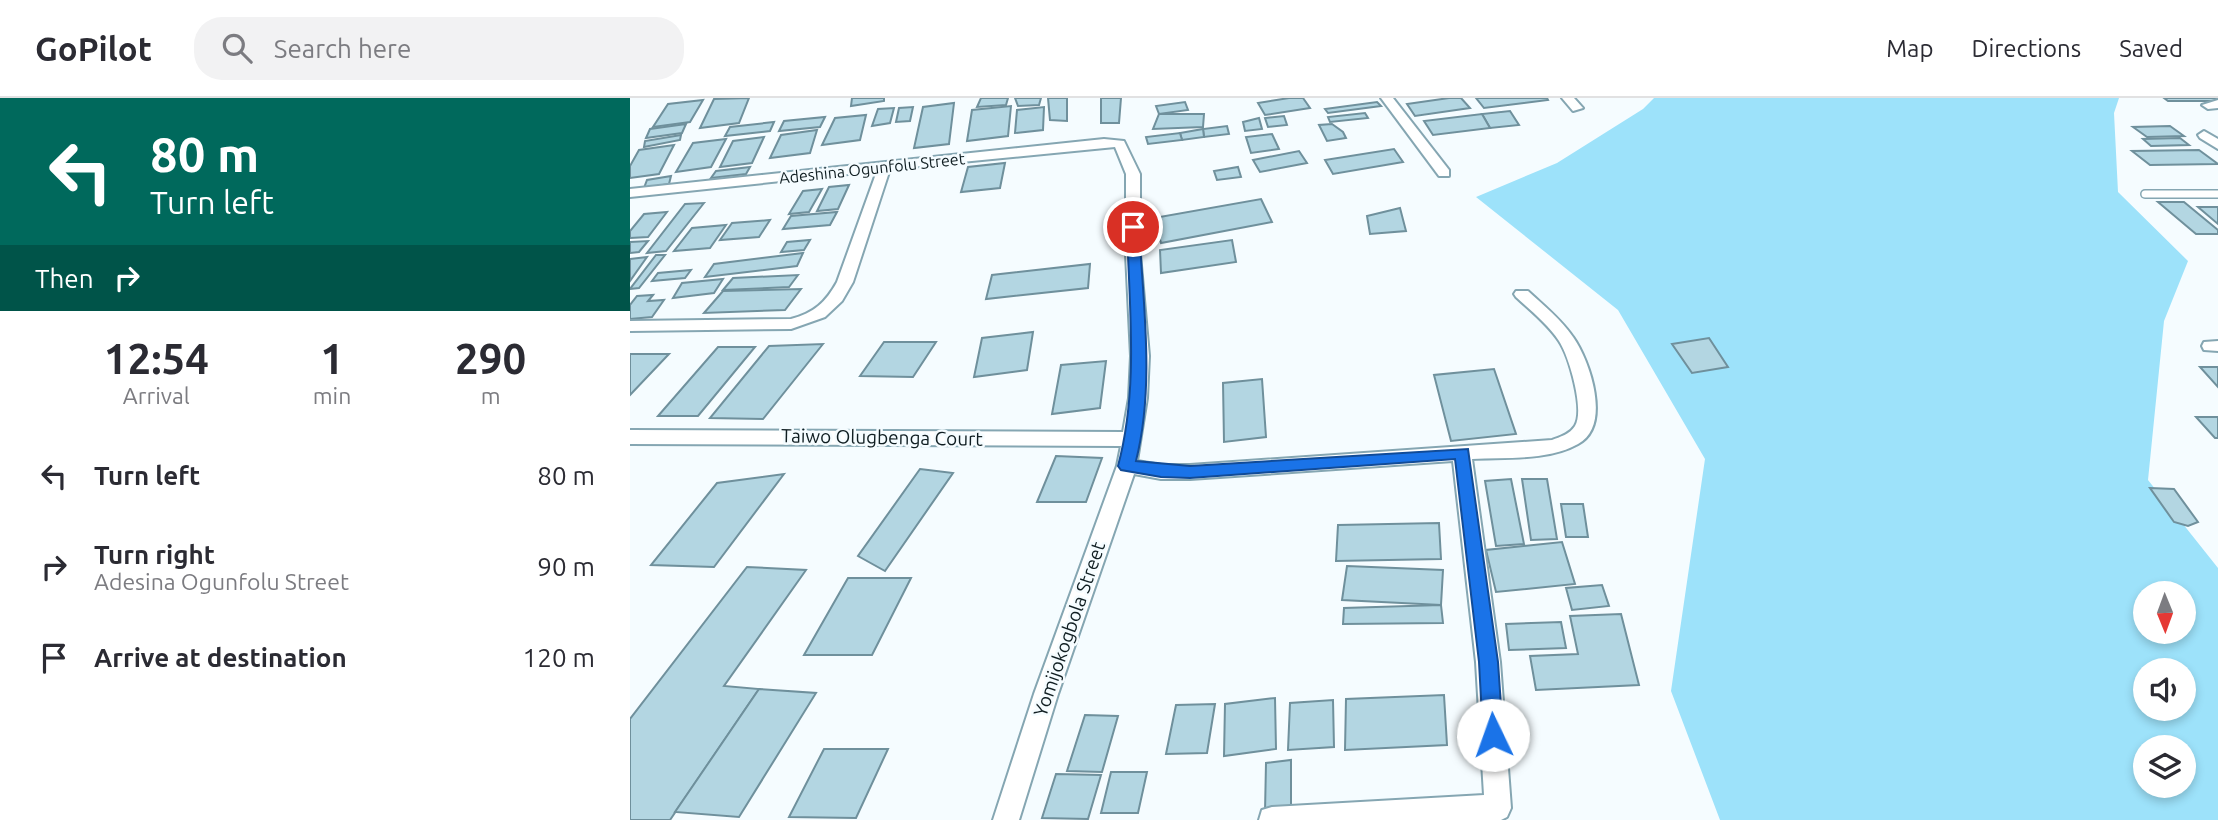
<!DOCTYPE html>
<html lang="en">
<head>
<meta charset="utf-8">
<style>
  body { margin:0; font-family:Ubuntu,sans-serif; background:#f2f2f3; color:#2b2b33; height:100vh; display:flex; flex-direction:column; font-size:26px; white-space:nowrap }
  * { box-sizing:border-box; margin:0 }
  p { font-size:23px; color:#7c7c81 }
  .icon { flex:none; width:38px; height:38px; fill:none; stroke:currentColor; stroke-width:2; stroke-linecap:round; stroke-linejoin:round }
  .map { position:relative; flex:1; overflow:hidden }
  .side { display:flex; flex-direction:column; background:#fff; width:630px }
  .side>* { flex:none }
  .top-card { background:#00695c; color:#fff; overflow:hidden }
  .needle { width:46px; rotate:179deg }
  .fabs { position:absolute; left:1503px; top:483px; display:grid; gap:14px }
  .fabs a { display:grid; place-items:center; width:63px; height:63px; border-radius:50%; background:#fff; box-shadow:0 4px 10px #0003; font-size:35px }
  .pin { position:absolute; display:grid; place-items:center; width:60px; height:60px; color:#fff; margin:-30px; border:4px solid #fff; border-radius:50%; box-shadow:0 2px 7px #0007 }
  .me { position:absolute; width:77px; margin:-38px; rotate:357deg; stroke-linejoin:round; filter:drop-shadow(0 0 5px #0008) }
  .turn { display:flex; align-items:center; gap:24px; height:147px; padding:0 35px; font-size:32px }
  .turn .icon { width:91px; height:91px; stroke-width:2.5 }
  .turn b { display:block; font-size:49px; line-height:60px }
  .then { display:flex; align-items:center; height:66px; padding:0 35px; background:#0003; gap:14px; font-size:26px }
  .eta { display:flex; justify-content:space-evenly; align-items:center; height:119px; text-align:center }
  .eta b { font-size:42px; font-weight:700; line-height:49px }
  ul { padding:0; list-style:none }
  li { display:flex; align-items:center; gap:21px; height:91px; padding:0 35px }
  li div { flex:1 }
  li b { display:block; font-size:26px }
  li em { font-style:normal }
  header { display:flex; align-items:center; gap:42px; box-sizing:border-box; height:98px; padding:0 35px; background:#fff; border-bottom:2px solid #e1e1e2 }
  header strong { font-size:33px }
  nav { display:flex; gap:38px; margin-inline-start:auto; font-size:24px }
  .search { width:490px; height:63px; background:#f2f2f3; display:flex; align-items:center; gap:18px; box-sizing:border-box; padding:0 24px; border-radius:28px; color:#7c7c81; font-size:26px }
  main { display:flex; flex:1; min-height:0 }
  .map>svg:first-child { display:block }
</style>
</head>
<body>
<header>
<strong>GoPilot</strong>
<div class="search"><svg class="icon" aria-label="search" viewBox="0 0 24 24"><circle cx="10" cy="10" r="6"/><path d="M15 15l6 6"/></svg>Search here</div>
<nav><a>Map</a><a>Directions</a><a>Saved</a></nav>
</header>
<main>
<section class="side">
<div class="top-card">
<div class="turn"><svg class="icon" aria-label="left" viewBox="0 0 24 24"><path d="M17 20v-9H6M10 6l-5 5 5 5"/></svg><div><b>80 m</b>Turn left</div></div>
<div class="then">Then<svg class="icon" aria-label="right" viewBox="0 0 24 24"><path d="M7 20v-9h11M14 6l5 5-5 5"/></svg></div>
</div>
<div class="eta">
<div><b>12:54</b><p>Arrival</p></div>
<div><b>1</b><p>min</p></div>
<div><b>290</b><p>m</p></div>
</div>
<ul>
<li><svg class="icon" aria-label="left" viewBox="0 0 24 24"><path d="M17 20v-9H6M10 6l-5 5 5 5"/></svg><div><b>Turn left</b></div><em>80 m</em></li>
<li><svg class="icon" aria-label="right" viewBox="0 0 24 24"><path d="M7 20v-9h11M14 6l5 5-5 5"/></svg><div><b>Turn right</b><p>Adesina Ogunfolu Street</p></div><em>90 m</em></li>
<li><svg class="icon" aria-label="arrive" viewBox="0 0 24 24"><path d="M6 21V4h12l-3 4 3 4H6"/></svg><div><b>Arrive at destination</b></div><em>120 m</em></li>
</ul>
</section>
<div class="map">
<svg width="1588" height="722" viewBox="0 0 1588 722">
  <rect width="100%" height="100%" fill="#f5fcff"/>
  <!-- green -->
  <path fill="#9de2fa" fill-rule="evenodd" d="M1024,0H1489L1484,15L1488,94L1558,163L1534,223L1518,382L1588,470V722H1090L1041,593L1075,361L988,212L846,99L927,65L1013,11ZM1516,495H1554V534H1516ZM1516,572H1554V611H1516ZM1516,649H1554V688H1516Z"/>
  <!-- building -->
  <g fill="#b3d6e2" stroke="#6f909c" stroke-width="2">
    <polygon points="119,0 109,25 70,30 84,1"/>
    <polygon points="222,0 254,0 254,3 221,8"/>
    <polygon points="351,0 378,0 376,7 347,9"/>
    <polygon points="385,0 411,0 409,7 388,8"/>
    <polygon points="418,0 437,0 437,23 420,22"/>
    <polygon points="471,0 491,0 489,25 471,25"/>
    <polygon points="659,0 673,0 680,10 635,17 628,5"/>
    <polygon points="819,0 831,0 840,10 785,18 777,6"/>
    <polygon points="846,0 917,0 918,2 854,10"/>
    <polygon points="1534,0 1585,0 1588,3 1538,3"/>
    <polygon points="73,2 60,24 23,29 38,6"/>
    <polygon points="555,4 558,12 529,16 526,8"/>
    <polygon points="747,4 751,8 698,15 695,11"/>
    <polygon points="324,5 319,46 284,50 293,9"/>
    <polygon points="381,8 378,38 337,43 342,12"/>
    <polygon points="283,9 280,23 266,24 269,10"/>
    <polygon points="414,9 413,32 385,35 387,12"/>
    <polygon points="264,10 260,25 242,28 248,11"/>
    <polygon points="880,13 889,27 860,30 852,16"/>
    <polygon points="735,15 738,20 700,24 698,19"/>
    <polygon points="529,16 574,16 573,29 523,31"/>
    <polygon points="852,16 860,30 803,37 794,23"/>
    <polygon points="236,17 230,42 192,47 205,20"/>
    <polygon points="654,18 657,27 638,29 635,20"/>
    <polygon points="195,19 190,29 149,33 154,23"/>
    <polygon points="629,20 632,31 615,33 613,24"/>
    <polygon points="144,24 140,33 95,38 100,29"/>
    <polygon points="56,26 52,35 16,40 20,31"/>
    <polygon points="702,26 713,34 716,40 697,43 689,27"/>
    <polygon points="597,28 599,36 574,39 573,31"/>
    <polygon points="1540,28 1554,38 1517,39 1503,29"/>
    <polygon points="573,31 574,39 552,42 550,35"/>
    <polygon points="187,32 180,55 140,60 151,37"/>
    <polygon points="550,35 552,42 518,46 516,39"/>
    <polygon points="642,36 649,51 621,55 616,39"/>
    <polygon points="51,37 50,42 14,49 15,43"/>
    <polygon points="134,39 122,65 90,69 103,43"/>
    <polygon points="1550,40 1559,47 1521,48 1513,41"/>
    <polygon points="96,41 81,69 46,74 63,45"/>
    <polygon points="44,47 29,76 0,80 0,68 9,52"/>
    <polygon points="764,51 773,64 703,76 695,62"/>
    <polygon points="1569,52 1588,66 1520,67 1502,53"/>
    <polygon points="669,53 677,65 630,74 623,62"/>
    <polygon points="375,65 370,90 331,94 338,69"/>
    <polygon points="120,69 116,76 81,80 86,73"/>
    <polygon points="608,69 611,79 587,82 584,73"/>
    <polygon points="41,78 39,86 14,90 17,82"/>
    <polygon points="219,87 208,111 187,113 199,89"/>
    <polygon points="192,91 179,114 159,116 173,93"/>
    <polygon points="631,101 642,124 531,145 524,120"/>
    <polygon points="1528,104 1554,104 1588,132 1588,136 1566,136"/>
    <polygon points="74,105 36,153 17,155 55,106"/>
    <polygon points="1568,109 1588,109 1588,126"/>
    <polygon points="770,110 776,133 740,136 737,118"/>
    <polygon points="37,114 18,139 0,140 0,133 14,116"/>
    <polygon points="207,114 200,127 153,131 161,118"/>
    <polygon points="140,122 129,139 90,142 102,125"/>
    <polygon points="96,127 80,150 44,153 62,130"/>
    <polygon points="180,142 174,152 151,154 157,144"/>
    <polygon points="602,142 606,164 531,175 530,152"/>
    <polygon points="18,143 9,154 0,155 0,144"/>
    <polygon points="173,155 167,168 75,179 84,166"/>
    <polygon points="26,157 35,157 9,190 0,191"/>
    <polygon points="17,159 0,183 0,161"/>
    <polygon points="460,166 458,190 356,201 362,177"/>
    <polygon points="61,172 55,180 22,183 28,175"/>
    <polygon points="168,177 159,189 93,192 103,180"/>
    <polygon points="93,181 84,195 43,200 52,185"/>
    <polygon points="171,191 155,212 74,215 93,193"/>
    <polygon points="23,197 18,203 34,202 22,219 0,221 0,207 7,198"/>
    <polygon points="403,234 397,272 344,279 352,240"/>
    <polygon points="1079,240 1098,269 1062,275 1042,246"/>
    <polygon points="254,244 306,244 283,279 230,278"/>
    <polygon points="193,246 133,321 80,320 139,248"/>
    <polygon points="88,249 125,249 68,318 28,318"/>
    <polygon points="0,256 39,256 0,297"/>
    <polygon points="476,263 470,310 422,316 431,267"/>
    <polygon points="1570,269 1588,269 1588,289"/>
    <polygon points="864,271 886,336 821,343 804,277"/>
    <polygon points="632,281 636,339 594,344 593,285"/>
    <polygon points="1566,319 1588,319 1588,340 1585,340"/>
    <polygon points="426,358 472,360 456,404 407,404"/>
    <polygon points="290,371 323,375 255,473 228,458"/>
    <polygon points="154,376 84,469 21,467 87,385"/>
    <polygon points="881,381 894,446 866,448 855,383"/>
    <polygon points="892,381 917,381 927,441 901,442"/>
    <polygon points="1520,390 1544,391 1568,424 1558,428 1544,424"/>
    <polygon points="931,406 953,406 958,439 936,439"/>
    <polygon points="809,425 811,461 706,463 708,427"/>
    <polygon points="932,444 945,486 866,494 856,452"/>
    <polygon points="717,468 813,472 811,507 712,502"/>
    <polygon points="117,469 176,472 94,588 129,591 40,722 0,722 0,621"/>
    <polygon points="218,480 281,480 242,557 174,557"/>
    <polygon points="972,487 979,508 942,512 936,490"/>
    <polygon points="811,507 813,525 713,526 714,510"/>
    <polygon points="991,516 1009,587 906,592 900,558 948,556 940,518"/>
    <polygon points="931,524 936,550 879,552 876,526"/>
    <polygon points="129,591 186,595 109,719 45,714"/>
    <polygon points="814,597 817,647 715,652 716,601"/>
    <polygon points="645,600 646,651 594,658 595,606"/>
    <polygon points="703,602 704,649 658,652 660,605"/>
    <polygon points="585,606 577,655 536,656 546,607"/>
    <polygon points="455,617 488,618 472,674 437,673"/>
    <polygon points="194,651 258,651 226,720 159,719"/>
    <polygon points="661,662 661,711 635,714 636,665"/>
    <polygon points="481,674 517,674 508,715 471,715"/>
    <polygon points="426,676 471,677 458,721 412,720"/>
  </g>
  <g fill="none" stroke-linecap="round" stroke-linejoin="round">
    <!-- lane casing -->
    <g stroke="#85a6b2" stroke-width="10">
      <polyline id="lane" points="1515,96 1588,96"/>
    </g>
    <!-- street casing -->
    <g stroke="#85a6b2" stroke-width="4">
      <g id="street">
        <polygon points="751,0 763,0 819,72 819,78 809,78"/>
        <polygon points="932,0 944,0 953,10 943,13"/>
        <polygon points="1588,2 1588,10 1578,11 1572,7"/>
        <polygon points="1574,33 1588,41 1588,51 1570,40 1568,37"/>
        <path d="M474,41L494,43L510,76V156L519,258L517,300L507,363L531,367H560L922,342C930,339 940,336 945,328C955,312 939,258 929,243C918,226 901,213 886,199L884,196L886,193H898C913,207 931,221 943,239C960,263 982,328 948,346C918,363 876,359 842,361L870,564L881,710L877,719L871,722H629L632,712L642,709L854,697L846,564L823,363L560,381H531L504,376L428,596L389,722H363L404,596L487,368L491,348L0,346V332L493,334L499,300L501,258L496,156V76L485,49L260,71L223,184L212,203L195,219L161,231L0,233V223L161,221C184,215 196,204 207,184L247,73L0,99V91Z"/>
        <polygon points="1588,243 1588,253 1574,252 1572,248 1574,244"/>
      </g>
    </g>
    <!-- lane -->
    <use href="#lane" stroke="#fff" stroke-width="7"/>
    <!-- street -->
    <use href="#street" fill="#fff" fill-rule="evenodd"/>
  </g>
  <!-- route -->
  <path fill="#1a73e8" stroke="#114b97" stroke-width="2" d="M503,125L509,129C513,206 525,287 506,363L560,368L838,351L868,564L873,637L870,644L863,647L856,644L853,637L849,564L825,361L560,380L531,379L491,372L488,368C509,290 499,208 497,129Z"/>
  <g text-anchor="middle" stroke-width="5" stroke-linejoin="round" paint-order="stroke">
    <!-- far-street labels -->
    <g font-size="16" fill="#101e22" stroke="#f5fcff">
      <text transform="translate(242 70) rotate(-6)" y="6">Adeshina Ogunfolu Street</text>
    </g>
    <!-- street labels -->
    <g font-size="19" fill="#101e22" stroke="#f5fcff">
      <text transform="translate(252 339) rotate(1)" y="7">Taiwo Olugbenga Court</text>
      <text transform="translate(439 531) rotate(-71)" y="7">Yomijokogbola Street</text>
    </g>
  </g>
</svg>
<div class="fabs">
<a><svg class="needle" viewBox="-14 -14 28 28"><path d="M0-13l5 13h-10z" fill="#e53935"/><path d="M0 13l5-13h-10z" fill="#7c7c81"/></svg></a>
<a><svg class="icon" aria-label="sound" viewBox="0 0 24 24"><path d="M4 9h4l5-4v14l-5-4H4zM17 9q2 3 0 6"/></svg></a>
<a><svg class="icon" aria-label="layers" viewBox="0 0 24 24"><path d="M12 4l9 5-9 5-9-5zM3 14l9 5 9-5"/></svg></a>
</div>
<div class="pin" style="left:503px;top:129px;background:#d93025"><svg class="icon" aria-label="arrive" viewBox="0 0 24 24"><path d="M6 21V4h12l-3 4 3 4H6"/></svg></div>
<svg class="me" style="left:863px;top:637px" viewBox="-20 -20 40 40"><circle r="19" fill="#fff"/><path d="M0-13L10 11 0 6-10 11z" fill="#1a73e8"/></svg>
</div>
</main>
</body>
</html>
